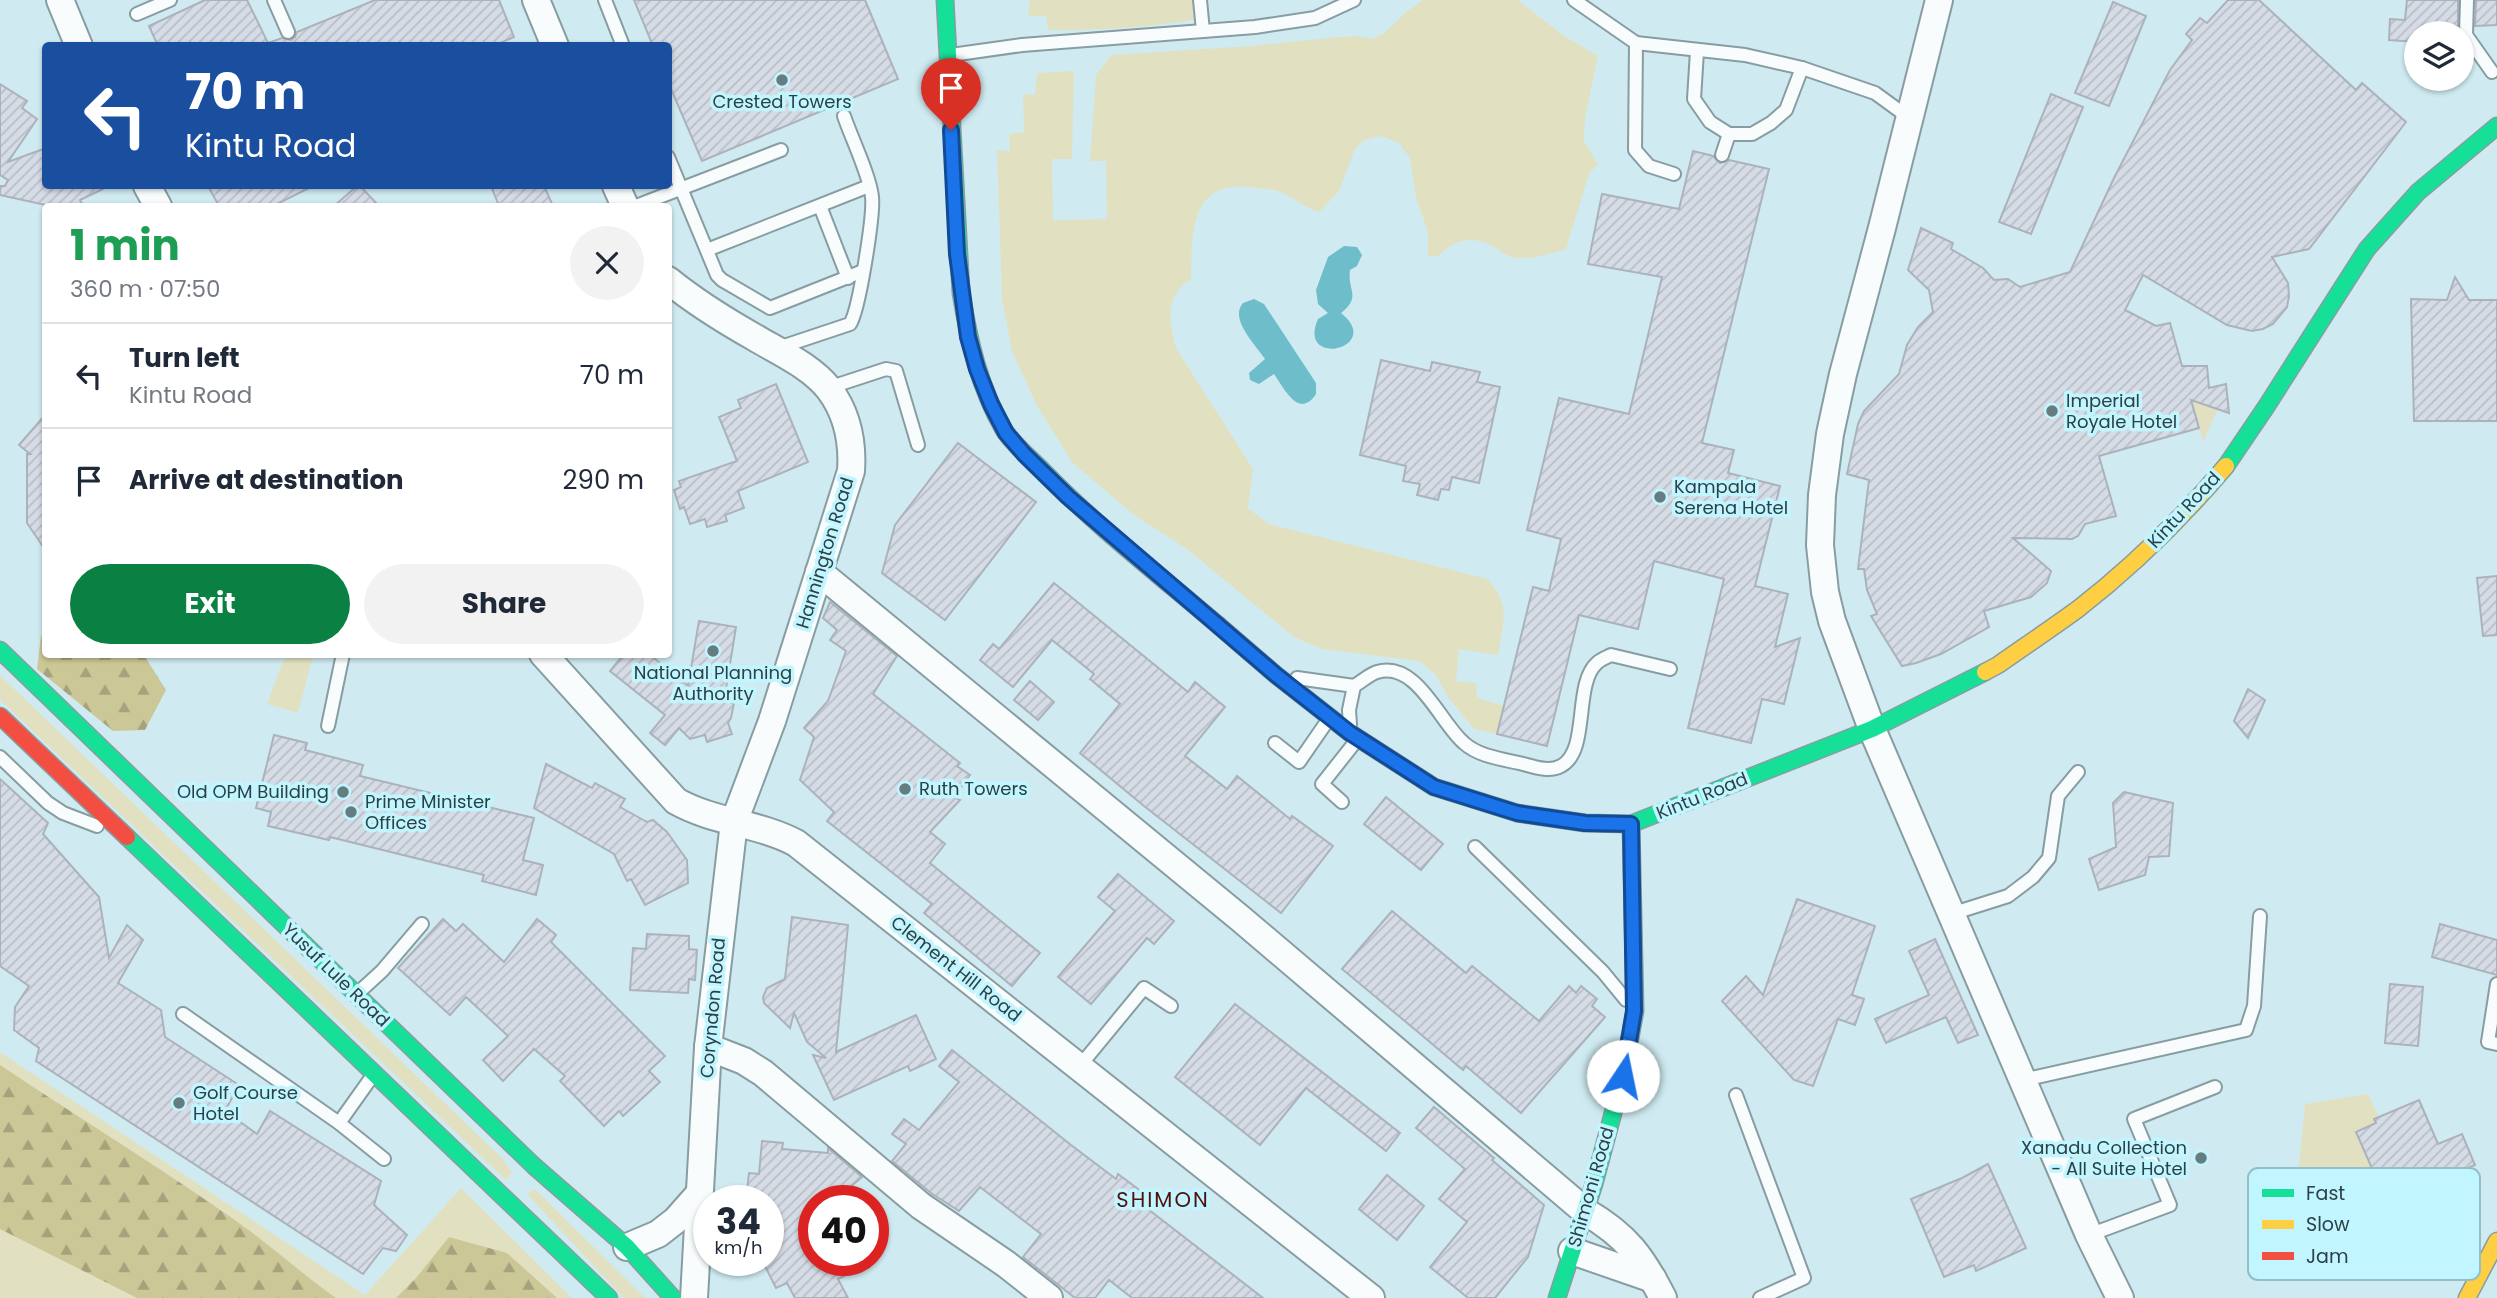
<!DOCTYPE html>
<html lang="en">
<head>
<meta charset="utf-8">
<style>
  body { margin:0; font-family:Poppins,sans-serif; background:#f2f2f3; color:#1f2937; height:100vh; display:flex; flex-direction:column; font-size:26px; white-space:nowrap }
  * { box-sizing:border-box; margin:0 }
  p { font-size:23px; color:#747a83 }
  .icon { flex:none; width:38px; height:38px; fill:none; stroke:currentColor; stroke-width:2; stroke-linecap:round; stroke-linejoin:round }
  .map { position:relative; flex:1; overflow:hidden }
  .panel { position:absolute; left:42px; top:203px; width:630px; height:455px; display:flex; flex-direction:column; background:#fff; border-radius:7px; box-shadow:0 2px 5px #0004 }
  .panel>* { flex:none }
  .banner { position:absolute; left:42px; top:42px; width:630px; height:147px; border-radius:7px; box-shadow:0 2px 5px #0004; background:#1a4fa0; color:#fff; overflow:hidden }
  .fabs { position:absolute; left:2404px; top:21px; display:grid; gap:14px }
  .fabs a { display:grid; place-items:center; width:70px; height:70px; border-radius:50%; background:#fff; box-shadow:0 2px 5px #0004; font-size:35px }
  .speed { position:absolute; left:693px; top:1185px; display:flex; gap:14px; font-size:35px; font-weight:700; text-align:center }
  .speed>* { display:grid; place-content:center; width:91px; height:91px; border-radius:50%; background:#fff; box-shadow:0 2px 5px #0004; line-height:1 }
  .speed small { font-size:18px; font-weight:400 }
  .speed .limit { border:10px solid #d22; background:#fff; color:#111 }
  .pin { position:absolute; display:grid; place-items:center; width:60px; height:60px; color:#fff; margin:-72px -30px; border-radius:50% 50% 50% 0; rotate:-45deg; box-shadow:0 0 7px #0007 }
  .pin .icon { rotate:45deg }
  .me { position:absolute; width:77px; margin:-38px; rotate:11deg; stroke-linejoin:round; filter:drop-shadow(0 0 5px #0008) }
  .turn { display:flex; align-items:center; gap:24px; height:147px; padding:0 28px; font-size:32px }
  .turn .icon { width:91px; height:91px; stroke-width:2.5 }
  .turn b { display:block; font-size:49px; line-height:60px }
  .round { display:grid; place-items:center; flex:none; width:74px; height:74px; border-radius:37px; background:#f2f2f3 }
  .headline { display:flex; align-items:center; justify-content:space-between; height:119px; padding:0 28px }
  h1 { font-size:42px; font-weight:700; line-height:52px; color:#1e9e55 }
  .button { display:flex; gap:14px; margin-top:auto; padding:14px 28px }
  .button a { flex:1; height:80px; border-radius:42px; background:#0b8043; color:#fff; font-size:28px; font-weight:700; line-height:80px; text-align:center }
  .button a+a { background:#f2f2f3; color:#1f2937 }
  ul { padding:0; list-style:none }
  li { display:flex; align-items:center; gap:21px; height:105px; padding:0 28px; border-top:2px solid #e0e1e3 }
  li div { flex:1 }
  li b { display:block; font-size:26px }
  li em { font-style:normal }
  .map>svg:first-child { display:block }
</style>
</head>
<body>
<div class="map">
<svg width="2497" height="1298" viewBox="0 0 2497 1298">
  <defs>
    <pattern id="forest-firs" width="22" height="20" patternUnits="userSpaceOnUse" patternTransform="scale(1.75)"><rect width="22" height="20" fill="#ccc796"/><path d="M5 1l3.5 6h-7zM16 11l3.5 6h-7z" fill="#a6a37c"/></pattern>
    <pattern id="building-hatch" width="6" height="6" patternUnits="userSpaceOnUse" patternTransform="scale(1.75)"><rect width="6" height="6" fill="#d6dce5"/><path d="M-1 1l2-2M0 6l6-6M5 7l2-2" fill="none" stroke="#b8bec6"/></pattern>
  </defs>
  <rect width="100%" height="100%" fill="#cfebf1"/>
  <!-- green -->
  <g fill="#e1e1c2">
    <path d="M1030,0H1192L1194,20C1145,27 1097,31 1048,30L1046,16H1028Z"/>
    <path d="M1423,0H1518L1564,36L1598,56L1585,119L1584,141L1598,164L1589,174L1566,249C1551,253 1532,260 1517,258C1504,257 1499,248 1488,244C1468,235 1452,242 1438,256H1428V232L1416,197L1410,158L1399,143L1381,136L1364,140L1355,149L1339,191L1319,212C1303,207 1294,198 1281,192C1272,189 1258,188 1249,187C1189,181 1192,235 1191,279C1164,296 1169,321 1176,348L1253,469L1248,508L1269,524L1487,579C1512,606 1503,621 1498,655L1459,649L1456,681L1476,683L1477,698L1504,706L1497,734L1474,729L1448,697L1436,675L1419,661L1322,649L1294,637L1187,549L1134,515L1072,462L1036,404L1012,351L1002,298L997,150L1010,151L1009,134L1024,132L1023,94L1035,95L1037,73L1074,71L1072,159H1052L1053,220L1107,219L1106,161H1090L1096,75L1111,55L1251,46L1339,37L1357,36L1372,39L1384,33L1405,13Z"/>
    <polygon points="2217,398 2218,409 2203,442 2192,403"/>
    <polygon points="292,654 313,656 298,713 267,704 282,663"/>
    <polygon points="0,675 504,1160 512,1173 506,1180 0,700"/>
    <polygon points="0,1052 365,1295 461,1188 572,1298 0,1298"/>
    <polygon points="2368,1094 2379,1117 2374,1119 2376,1123 2357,1132 2374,1173 2348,1185 2368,1231 2291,1246 2305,1104"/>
    <polygon points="535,1189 645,1298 624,1298 527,1194"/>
  </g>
  <!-- forest -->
  <g fill="url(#forest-firs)">
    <polygon points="45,635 46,654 144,655 166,690 145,730 113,731 37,669 41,636"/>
    <path d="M0,1065C79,1118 161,1168 239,1223C273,1247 303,1275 336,1298H137L0,1229Z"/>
    <polygon points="449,1237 507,1253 557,1298 396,1298 416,1278"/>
  </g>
  <!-- water -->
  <g fill="#6ebdca">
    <path d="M1344,246L1357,247L1362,255L1357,266L1350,270C1347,291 1362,296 1341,313C1385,348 1296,369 1318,319L1328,313L1318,304L1316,290L1328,257Z"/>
    <path d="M1254,299L1264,304L1316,383V394C1299,420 1284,388 1274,374L1259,384L1250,380L1249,373L1265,359C1255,344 1229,319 1243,303Z"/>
  </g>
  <!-- building -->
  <g fill="url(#building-hatch)" stroke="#acb2bb" stroke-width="2">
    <polygon points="205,0 247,0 268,43 282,38 291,40 295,37 297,32 375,0 499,0 514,37 493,46 158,46 149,26"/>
    <polygon points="634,0 865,0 898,79 702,161 668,82 668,46 653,46"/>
    <polygon points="2228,0 2259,0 2356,90 2362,83 2406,122 2309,249 2272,257 2288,283 2289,296 2287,307 2273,324 2263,329 2252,331 2227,325 2143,275 2125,310 2156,326 2170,323 2182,366 2207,366 2209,388 2226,384 2229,413 2191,400 2199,428 2099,456 2116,516 2085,524 2078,536 2072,539 2013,538 2051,571 2047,583 2031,597 1984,611 1989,627 1941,654 1916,663 1902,666 1871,616 1877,614 1867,590 1864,569 1858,569 1869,480 1847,474 1858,424 1864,411 1899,374 1907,345 1918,327 1933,312 1929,290 1908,270 1921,228 1953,243 1951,249 1983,268 1994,280 2008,279 2020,287 2070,272 2114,178 2170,70 2192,40 2186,34 2200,18 2207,23"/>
    <polygon points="2407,0 2458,0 2458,26 2452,26 2451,33 2417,33 2417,42 2389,40 2390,19 2405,20"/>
    <polygon points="2476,0 2497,0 2497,25 2475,26"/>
    <polygon points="2113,2 2146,16 2109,106 2075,93"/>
    <polygon points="0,84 27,101 22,108 37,119 8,162 46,148 46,186 109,186 80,200 83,206 50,206 0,195 0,186 5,186 8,180 0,175"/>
    <polygon points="2051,94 2083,107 2031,234 1999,222"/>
    <polygon points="1693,151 1713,156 1720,163 1729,160 1769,169 1702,443 1734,450 1728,473 1780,486 1755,586 1788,594 1775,647 1800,638 1784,704 1762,699 1751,743 1688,728 1724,579 1654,561 1638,629 1579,615 1547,746 1497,734 1533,587 1549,591 1561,539 1527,530 1559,398 1629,414 1662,277 1588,264 1602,194 1679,209"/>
    <polygon points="208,186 313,186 273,206 219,206"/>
    <polygon points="357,186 360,186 379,206 334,206"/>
    <polygon points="491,186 544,186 553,206 499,206"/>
    <polygon points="2455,277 2469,300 2497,300 2497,421 2414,421 2411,299 2447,300"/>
    <polygon points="1381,360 1430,371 1432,362 1480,372 1477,382 1500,387 1479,483 1452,477 1449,490 1441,489 1438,500 1417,495 1420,484 1403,481 1406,466 1360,455"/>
    <polygon points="776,384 808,462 738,491 744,508 725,515 727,521 707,527 705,519 690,524 684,507 680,509 674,490 681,487 679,481 737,461 719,417 741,408 738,400"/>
    <polygon points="46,414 46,551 27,523 27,454 30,454 19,445"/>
    <polygon points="958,443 1036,502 945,620 882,573 895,525"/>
    <polygon points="2497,576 2497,635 2483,636 2477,578"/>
    <polygon points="1054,583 1188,692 1195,682 1225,707 1185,756 1227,789 1237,776 1290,819 1292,816 1333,846 1281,913 1144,806 1080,753 1120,704 1090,679 1094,674 1052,640 1013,687 980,660 993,644 999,649"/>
    <polygon points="830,602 897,656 873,694 960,763 957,766 970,775 954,797 960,800 930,832 945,844 930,863 1040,953 1012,986 924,913 932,904 827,821 834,812 800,780 814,737 804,728 828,701 846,651 830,640 837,630 823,618"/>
    <polygon points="699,621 736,627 724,701 734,703 731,718 728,723 732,734 707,742 705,735 690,739 679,728 665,745 650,733 665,715 610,671 624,654 649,654 688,686"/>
    <polygon points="1030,681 1054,702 1038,720 1014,700"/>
    <polygon points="2248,689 2265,700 2248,738 2234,721"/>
    <polygon points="274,735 307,743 305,750 363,765 360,776 534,818 523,860 543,865 536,895 482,881 484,875 330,837 329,840 268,826 271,812 256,808"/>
    <polygon points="546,764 592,788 595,783 625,799 620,807 647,822 653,820 667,832 687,860 688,883 645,905 631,879 627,881 614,854 534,808"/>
    <polygon points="0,779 48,823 43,834 99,897 109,958 127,925 143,940 118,983 161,1010 165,1037 239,1085 225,1111 257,1134 270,1111 381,1181 374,1205 407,1235 396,1251 383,1248 363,1274 36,1061 39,1048 14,1030 15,1007 29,986 0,966"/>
    <polygon points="2124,792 2173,803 2169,856 2149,857 2145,875 2099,890 2089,859 2116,847 2113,803"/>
    <polygon points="1386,797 1443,844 1421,870 1364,824"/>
    <polygon points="1118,874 1174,921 1154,944 1147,938 1091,1004 1058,977 1115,911 1098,897"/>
    <polygon points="1797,899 1875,926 1852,995 1864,999 1855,1025 1838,1019 1813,1086 1794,1080 1722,1001 1746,976 1763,995"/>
    <polygon points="1392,911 1466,973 1472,966 1539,1021 1569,986 1576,993 1581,986 1597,999 1592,1006 1605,1017 1521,1113 1466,1066 1463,1070 1418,1032 1342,969"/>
    <polygon points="792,917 848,925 836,1052 916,1015 936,1059 910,1071 908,1066 834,1100 813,1055 826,1058 807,1042 794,1013 790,1028 764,1003 763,997 767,988 785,979"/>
    <polygon points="443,919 456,931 463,924 504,962 537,919 556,935 551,942 665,1056 649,1071 660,1082 623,1116 619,1111 604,1126 560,1081 565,1076 534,1049 503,1081 483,1060 508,1036 466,997 450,1015 398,968"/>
    <polygon points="2440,924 2497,940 2497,975 2432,957"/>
    <polygon points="647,934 689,936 689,949 697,950 695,980 689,979 688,993 630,990 633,948 646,949"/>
    <polygon points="1935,939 1978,1035 1958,1043 1946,1017 1886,1043 1875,1019 1929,995 1909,951"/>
    <polygon points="2390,984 2423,987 2418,1046 2385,1043"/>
    <polygon points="1235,1004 1400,1133 1386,1151 1306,1088 1260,1145 1175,1077"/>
    <polygon points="952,1050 1071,1145 1116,1179 1118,1174 1150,1198 1144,1206 1263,1298 1132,1298 1109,1280 1095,1298 1075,1298 1023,1257 1041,1234 980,1187 959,1211 931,1193 892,1161 906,1144 892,1134 904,1119 919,1130 959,1082 939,1066"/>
    <polygon points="2419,1100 2438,1144 2462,1134 2475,1165 2454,1174 2477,1228 2441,1244 2434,1226 2388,1246 2376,1219 2365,1224 2348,1185 2374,1173 2356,1132 2376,1123 2374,1119"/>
    <polygon points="1434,1107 1494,1158 1492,1160 1544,1205 1528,1257 1495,1298 1468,1298 1430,1267 1467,1222 1439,1199 1465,1169 1416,1128"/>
    <polygon points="762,1141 783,1143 782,1149 828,1153 828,1148 862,1177 835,1200 814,1200 814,1260 876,1260 838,1279 848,1298 795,1298 787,1283 776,1288 764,1264 768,1261 768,1200 746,1200 749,1173 759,1174"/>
    <polygon points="1988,1164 2026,1248 1976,1271 1974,1265 1944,1277 1911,1199 1962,1178"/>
    <polygon points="1387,1175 1424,1206 1397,1240 1359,1209"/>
  </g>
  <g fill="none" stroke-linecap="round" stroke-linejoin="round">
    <!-- lane casing -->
    <g stroke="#879da1" stroke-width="16">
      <g id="lane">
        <polyline points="274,0 288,32"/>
        <polyline points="605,0 623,46"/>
        <polyline points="1200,0 1203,31"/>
        <polyline points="1574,0 1636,43"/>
        <polyline points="2467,0 2466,35 2492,72"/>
        <polyline points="137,14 170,0"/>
        <polyline points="1697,51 1694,99 1710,122 1729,134 1752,134 1771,123 1786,110 1802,68"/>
        <polyline points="951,55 1022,45 1255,27 1315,18 1354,0"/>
        <polyline points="1722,155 1729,134"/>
        <polyline points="668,157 717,275 722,280 770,308 863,271"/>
        <polyline points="1674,174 1649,166 1635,150 1636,43 1745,55 1802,68 1875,93 1908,117"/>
        <polyline points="636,206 781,150"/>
        <polyline points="820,206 848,278"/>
        <polyline points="707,250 869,186"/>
        <path d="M778,348L850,324C859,311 874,215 872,197C870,176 851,137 844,116"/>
        <polyline points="828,388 886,369 896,371 918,445"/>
        <polyline points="1297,678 1354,686 1349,710 1350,725"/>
        <path d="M1354,686C1361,682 1370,674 1377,672C1417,660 1440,723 1464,743C1478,756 1501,759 1519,763C1532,766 1548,773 1561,766C1590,751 1573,684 1597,663C1601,659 1607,657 1611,655L1670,669"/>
        <polyline points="328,726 343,654"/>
        <polyline points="1275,743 1299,762 1328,720"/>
        <polyline points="0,757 48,803 63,813 97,826"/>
        <polyline points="1342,802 1322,784 1356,741"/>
        <polyline points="1475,847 1603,972 1626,1000"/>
        <polyline points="1951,914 2008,896 2033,877 2049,858 2058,796 2078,772"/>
        <polyline points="2497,984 2488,1042 2497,1044"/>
        <polyline points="359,992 382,971 422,924"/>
        <polyline points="183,1014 339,1123 384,1159"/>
        <polyline points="1079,1067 1144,988 1171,1006"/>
        <polyline points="2023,1080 2246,1030 2254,1006 2260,916"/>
        <polyline points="1736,1095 1804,1278 1760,1298"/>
        <polyline points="339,1123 371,1078"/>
        <polyline points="2089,1235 2170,1205 2134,1119 2215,1087"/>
      </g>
    </g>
    <!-- street casing -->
    <g stroke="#879da1" stroke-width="30">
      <g id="street">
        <polyline points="60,0 79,46"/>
        <polyline points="536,0 555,46"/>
        <polyline points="1939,0 1882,228 1843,374 1830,434 1822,495 1820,545 1825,592 1832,621 1872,729 2089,1235 2120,1298"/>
        <polyline points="147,186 158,206"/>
        <polyline points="616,186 625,206"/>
        <path d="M668,280C695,302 724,320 754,337C779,352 811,366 829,389C847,413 853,442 851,471L772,721L734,822L708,1047L694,1298"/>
        <path d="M819,572L1241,919L1586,1212C1627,1236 1642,1257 1663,1298"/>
        <path d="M543,654L676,801C713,822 758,823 796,843L1371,1298"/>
        <polyline points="708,1047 744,1061 763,1073 921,1206 1006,1264 1049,1298"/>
        <polyline points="627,1247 658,1234 676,1220 699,1194"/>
        <polyline points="1572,1251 1653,1279"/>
      </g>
    </g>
    <!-- fast casing -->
    <g stroke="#879da1" stroke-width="19">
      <g id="fast">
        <path d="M945,0L961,293C969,341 979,387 1004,430C1013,444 1029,457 1041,469C1095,525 1158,574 1218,625"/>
        <polyline points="2226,466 2266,407 2367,249 2418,192 2497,126"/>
        <polyline points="0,650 534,1166 627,1247 673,1298"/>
        <polyline points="1447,791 1517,813 1585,823 1631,824 1872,729 1985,672"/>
        <polyline points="127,837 609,1298"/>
        <polyline points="1557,1298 1594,1184 1623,1076 1635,1011 1631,824"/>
      </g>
    </g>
    <!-- slow casing -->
    <g stroke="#879da1" stroke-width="19">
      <g id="slow">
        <polyline points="1218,625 1276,675 1350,733 1434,787 1447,791"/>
        <path d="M1985,672L1998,665C2025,646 2052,628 2078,609C2132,567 2182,518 2226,466"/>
        <polyline points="2467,1298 2497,1241"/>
      </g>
    </g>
    <!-- jam casing -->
    <g stroke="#879da1" stroke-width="19">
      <polyline id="jam" points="0,716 127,837"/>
    </g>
    <!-- lane -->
    <use href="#lane" stroke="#f8fcfd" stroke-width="12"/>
    <!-- street -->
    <use href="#street" stroke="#f8fcfd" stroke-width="26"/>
    <!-- fast -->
    <use href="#fast" stroke="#16e098" stroke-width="16"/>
    <!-- slow -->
    <use href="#slow" stroke="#ffcf43" stroke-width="16"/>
    <!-- jam -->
    <use href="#jam" stroke="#f24e42" stroke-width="16"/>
  </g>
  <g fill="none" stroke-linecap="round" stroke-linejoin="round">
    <!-- route casing -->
    <g stroke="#114b97" stroke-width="18">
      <polyline id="route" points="951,130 957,254 968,337 977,369 991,404 1006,433 1024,454 1068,497 1276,675 1350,733 1434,787 1517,813 1585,823 1631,824 1634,1011 1623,1076"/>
    </g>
    <!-- route -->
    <use href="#route" stroke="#1a73e8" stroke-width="12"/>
  </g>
  <!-- markers -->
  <g fill="#657c81" stroke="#c1f5ff" stroke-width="2.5">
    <circle cx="782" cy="80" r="7"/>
    <circle cx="2052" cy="411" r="7"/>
    <circle cx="1660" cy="497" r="7"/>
    <circle cx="713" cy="651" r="7"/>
    <circle cx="905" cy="789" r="7"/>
    <circle cx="343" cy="792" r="7"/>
    <circle cx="351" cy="812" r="7"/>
    <circle cx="179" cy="1103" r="7"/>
    <circle cx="2201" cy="1158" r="7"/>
  </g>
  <g text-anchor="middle" stroke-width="7" stroke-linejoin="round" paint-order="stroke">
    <!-- poi labels -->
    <g font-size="18" fill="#2c4145" stroke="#c1f5ff" text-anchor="start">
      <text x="782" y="108" text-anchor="middle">Crested Towers</text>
      <text x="2066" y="407">Imperial<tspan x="2066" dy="21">Royale Hotel</tspan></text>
      <text x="1674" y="493">Kampala<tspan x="1674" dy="21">Serena Hotel</tspan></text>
      <text x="713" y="679" text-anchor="middle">National Planning<tspan x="713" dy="21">Authority</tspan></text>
      <text x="919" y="795">Ruth Towers</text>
      <text x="329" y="798" text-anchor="end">Old OPM Building</text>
      <text x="365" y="808">Prime Minister<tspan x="365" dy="21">Offices</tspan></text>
      <text x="193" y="1099">Golf Course<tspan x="193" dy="21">Hotel</tspan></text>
      <text x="2187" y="1154" text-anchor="end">Xanadu Collection<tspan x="2187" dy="21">- All Suite Hotel</tspan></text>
    </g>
    <!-- street labels -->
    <g font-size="18" fill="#2c4145" stroke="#c1f5ff">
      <text transform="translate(2184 510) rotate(-47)" y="6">Kintu Road</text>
      <text transform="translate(825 553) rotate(-73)" y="6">Hannington Road</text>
      <text transform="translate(1702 796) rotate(-22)" y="6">Kintu Road</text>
      <text transform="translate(956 969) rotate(38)" y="6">Clement Hill Road</text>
      <text transform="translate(336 975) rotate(44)" y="6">Yusuf Lule Road</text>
      <text transform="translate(713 1008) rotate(-85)" y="6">Coryndon Road</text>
      <text transform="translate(1591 1187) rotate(-74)" y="6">Shimoni Road</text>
    </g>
    <!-- quarter labels -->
    <g font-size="21" letter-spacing="2" fill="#530f08" stroke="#c1f5ff">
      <text x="1163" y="1207">SHIMON</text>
    </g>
  </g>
  <!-- legend -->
  <rect x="2248" y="1168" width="232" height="112" rx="10" fill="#c1f5ff" stroke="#94bfc7" stroke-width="2"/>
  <rect x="2262" y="1189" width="32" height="8" fill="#16e098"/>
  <rect x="2262" y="1220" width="32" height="9" fill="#ffcf43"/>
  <rect x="2262" y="1252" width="32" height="8" fill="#f24e42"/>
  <g font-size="19" fill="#2c4145">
    <text x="2306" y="1200">Fast</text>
    <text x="2306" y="1231">Slow</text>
    <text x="2306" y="1263">Jam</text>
  </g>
</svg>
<div class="fabs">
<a><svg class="icon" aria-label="layers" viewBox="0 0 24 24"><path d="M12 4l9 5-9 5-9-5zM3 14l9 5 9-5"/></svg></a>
</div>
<div class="speed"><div>34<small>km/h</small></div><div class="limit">40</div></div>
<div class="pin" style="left:951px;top:130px;background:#d93025"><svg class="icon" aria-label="arrive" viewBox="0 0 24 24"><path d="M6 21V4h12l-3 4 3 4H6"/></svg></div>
<svg class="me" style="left:1623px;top:1076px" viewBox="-20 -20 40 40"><circle r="19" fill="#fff"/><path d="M0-13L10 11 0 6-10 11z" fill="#1a73e8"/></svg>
<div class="banner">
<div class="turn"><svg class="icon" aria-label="left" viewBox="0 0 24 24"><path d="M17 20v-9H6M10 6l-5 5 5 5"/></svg><div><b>70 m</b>Kintu Road</div></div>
</div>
<section class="panel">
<div class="headline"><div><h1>1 min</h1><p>360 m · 07:50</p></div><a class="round"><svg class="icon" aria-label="close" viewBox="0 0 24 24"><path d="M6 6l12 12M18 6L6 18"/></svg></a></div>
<ul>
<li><svg class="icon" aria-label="left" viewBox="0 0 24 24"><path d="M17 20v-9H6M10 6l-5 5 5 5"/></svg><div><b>Turn left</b><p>Kintu Road</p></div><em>70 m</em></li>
<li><svg class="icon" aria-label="arrive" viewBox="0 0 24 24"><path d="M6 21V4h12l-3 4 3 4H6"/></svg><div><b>Arrive at destination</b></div><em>290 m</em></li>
</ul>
<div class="button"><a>Exit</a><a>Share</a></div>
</section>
</div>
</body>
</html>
